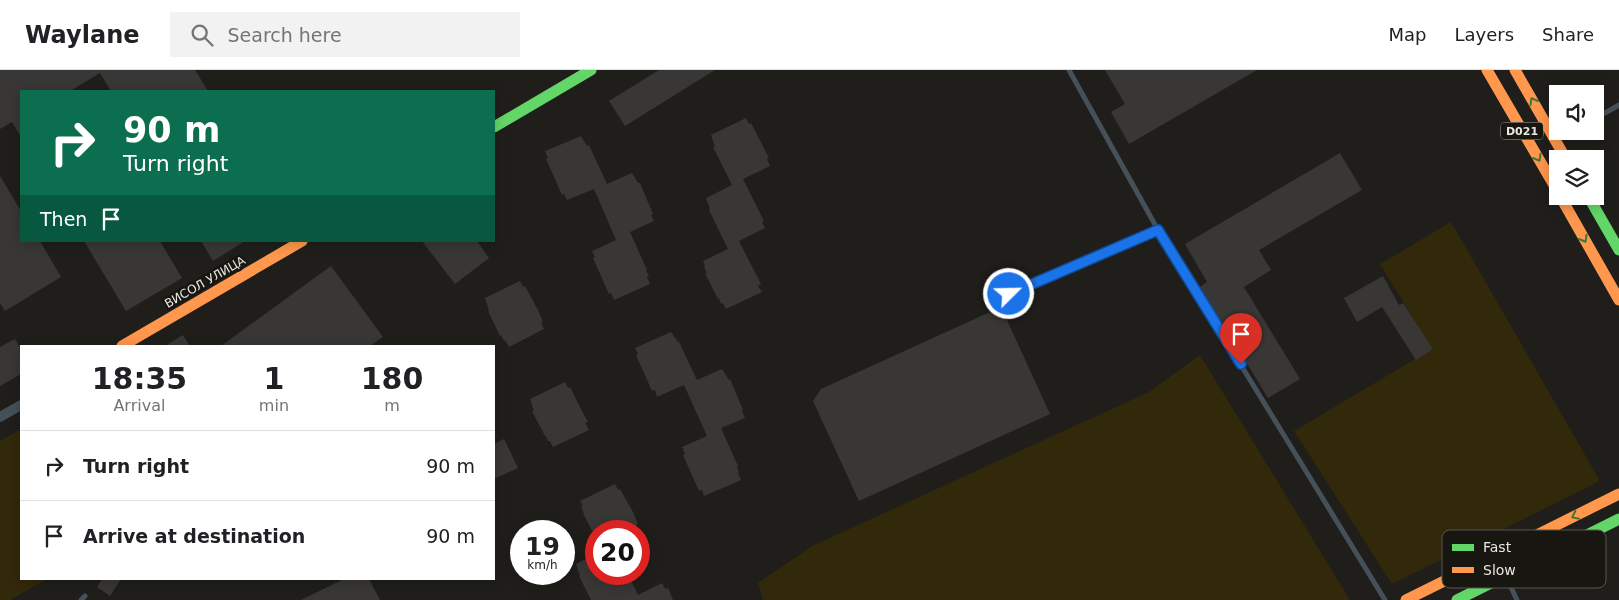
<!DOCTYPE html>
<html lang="en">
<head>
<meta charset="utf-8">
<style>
  body { margin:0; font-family:"DejaVu Sans",sans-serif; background:#f2f2f2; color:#202124; height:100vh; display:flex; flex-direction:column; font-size:19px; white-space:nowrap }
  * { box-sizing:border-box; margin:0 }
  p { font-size:16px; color:#757577 }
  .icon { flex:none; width:28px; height:28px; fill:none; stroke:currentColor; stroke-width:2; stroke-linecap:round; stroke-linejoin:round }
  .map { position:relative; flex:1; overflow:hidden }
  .panel { position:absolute; left:20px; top:275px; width:475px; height:235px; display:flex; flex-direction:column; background:#fff; border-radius:0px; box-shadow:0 2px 12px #0003 }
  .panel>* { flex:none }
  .banner { position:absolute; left:20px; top:20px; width:475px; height:152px; border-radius:0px; box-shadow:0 2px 12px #0003; background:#0b6e4f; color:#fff; overflow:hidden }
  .buttons { position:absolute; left:1549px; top:15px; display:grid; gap:10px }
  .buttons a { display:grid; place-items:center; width:55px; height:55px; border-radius:0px; background:#fff; box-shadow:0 2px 12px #0003; font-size:25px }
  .speed { position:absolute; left:510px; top:450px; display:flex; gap:10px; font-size:25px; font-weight:700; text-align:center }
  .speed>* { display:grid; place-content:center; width:65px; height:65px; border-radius:50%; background:#fff; box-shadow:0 2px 12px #0003; line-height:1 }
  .speed small { font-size:12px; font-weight:400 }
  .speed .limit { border:8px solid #d22; background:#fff; color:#111 }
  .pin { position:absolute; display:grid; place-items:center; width:42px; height:42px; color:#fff; margin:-51px -21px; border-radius:50% 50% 50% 0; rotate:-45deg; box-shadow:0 0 5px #0007 }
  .pin .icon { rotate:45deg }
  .me { position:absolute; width:55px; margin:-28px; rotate:67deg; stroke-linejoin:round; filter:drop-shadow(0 0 4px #0008) }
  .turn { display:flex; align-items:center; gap:18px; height:105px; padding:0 20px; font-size:22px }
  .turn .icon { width:65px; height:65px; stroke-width:2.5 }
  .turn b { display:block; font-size:35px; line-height:42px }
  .then { display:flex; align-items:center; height:48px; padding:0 20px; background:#0003; gap:10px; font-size:19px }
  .eta { display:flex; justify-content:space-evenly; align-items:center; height:85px; text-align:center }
  .eta b { font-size:30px; font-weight:700; line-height:35px }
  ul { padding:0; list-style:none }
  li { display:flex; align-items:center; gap:15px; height:70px; padding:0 20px; border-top:1px solid #e0e0e0 }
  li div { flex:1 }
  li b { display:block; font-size:19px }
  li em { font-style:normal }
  header { display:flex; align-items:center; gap:30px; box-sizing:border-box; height:70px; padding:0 25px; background:#fff; border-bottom:1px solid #e0e0e0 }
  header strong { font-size:24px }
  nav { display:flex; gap:28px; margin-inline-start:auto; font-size:18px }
  .search { width:350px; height:45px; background:#f2f2f2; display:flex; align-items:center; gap:12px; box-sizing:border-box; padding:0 18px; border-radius:0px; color:#757577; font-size:19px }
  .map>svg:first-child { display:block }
</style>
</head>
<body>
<header>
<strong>Waylane</strong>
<div class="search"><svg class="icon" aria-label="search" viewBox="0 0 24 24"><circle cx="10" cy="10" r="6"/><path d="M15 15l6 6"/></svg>Search here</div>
<nav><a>Map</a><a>Layers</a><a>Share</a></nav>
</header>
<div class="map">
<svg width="1619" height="530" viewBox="0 0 1619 530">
  <rect width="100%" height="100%" fill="#1f1e1b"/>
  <!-- green -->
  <g fill="#32280a">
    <polygon points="1451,152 1599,409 1598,412 1392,514 1294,361 1432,279 1380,194"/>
    <polygon points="1200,285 1350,530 763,530 758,513 812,476 1149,322"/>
    <polygon points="21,359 21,509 47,509 10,530 0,530 0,371"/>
  </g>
  <!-- building -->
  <g fill="#393735">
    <polygon points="0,0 195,0 208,21 111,21 100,3 70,21 21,21 21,67 12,52 0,59"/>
    <polygon points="659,0 715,0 625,56 609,31"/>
    <polygon points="1105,0 1257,0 1129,74 1111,42 1125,34"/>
    <polygon points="746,48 749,54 751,53 769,88 767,89 770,96 743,109 764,151 762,152 765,158 739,171 761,214 758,216 762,222 726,239 723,233 721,234 719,228 718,229 705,203 707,203 704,197 705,196 703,191 728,179 709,140 710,139 706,128 732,115 713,77 715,77 711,65"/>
    <polygon points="581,66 587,76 589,75 607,114 632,103 638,113 640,113 653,144 651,145 654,151 630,162 647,200 646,201 649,206 647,207 650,214 614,230 611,223 609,224 593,188 595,187 592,181 616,170 594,119 567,130 564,124 562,125 546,89 548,88 545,81"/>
    <polygon points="1340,83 1362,120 1259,180 1271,200 1244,217 1300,309 1268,328 1200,217 1207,212 1185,174"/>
    <polygon points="0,106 21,141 21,171 40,171 61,207 5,241 0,233"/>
    <polygon points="84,171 160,171 182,208 126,241"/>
    <polygon points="201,171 245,171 213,191"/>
    <polygon points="422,171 477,171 489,188 455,214"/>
    <polygon points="331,196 383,267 370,276 221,276"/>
    <polygon points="1383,206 1399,235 1403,233 1433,279 1416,290 1382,237 1357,252 1344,228"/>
    <polygon points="520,211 523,217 525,216 538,240 543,252 541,253 544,259 509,277 505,270 504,271 501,265 500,266 488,241 489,240 485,228"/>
    <polygon points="1001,237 1050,344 859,431 813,331 821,319"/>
    <polygon points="671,262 678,272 679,272 697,310 722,299 729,310 730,309 743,340 742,341 745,348 721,358 738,396 737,397 739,403 738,403 741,410 704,426 702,420 699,421 683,385 685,384 682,377 707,366 684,315 657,327 655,320 652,321 636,285 638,284 635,278"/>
    <polygon points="183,265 190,276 165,276"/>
    <polygon points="15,269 21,279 21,304 0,316 0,277"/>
    <polygon points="565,312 568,318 570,317 582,341 588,352 585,353 589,360 553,377 550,371 548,371 546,366 545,366 532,341 534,341 530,329"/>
    <polygon points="504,369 518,398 494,409 494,374"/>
    <polygon points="615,414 618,420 620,419 633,442 638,454 636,455 639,461 592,461 583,443 584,443 581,437 583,436 580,431"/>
    <polygon points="596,484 596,504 628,504 638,525 662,513 665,519 668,518 673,530 591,530 579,506 580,506 576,494"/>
    <polygon points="102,509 121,509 110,526 97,517"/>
    <polygon points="344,509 369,509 380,530 301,530"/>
  </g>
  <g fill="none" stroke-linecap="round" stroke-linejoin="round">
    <!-- lane -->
    <g stroke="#465058" stroke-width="5">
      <polyline points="1069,0 1158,160 1385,530"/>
      <polyline points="1605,43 1619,35"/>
      <polyline points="1009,224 1158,160"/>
      <polyline points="1507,509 1517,530"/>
      <polyline points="81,530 85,526"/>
    </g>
    <!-- street -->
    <polyline stroke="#465058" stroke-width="10" points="0,347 21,335"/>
    <!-- fast -->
    <g stroke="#63d668" stroke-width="11">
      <polyline points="494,57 591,0"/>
      <polyline points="1588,126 1619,180"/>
      <polyline points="1457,530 1619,449"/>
    </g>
    <!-- slow -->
    <g stroke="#ff974d" stroke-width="11">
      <polyline points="1487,0 1558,122"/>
      <polyline points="1515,0 1566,89"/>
      <polyline points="1560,126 1619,230"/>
      <polyline points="122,276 302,171"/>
      <polyline points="1406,530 1619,424"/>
    </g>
  </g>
  <!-- one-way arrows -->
  <defs><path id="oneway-chevron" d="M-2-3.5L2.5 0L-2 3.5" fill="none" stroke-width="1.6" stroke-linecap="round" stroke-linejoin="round" transform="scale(1.25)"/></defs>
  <g stroke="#3e763c">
    <use href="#oneway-chevron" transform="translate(1533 31) rotate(-120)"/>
    <use href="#oneway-chevron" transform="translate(1538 88) rotate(60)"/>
    <use href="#oneway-chevron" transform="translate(1584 169) rotate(60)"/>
    <use href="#oneway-chevron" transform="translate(1575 446) rotate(154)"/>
  </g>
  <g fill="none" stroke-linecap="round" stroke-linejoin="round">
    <!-- route casing -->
    <g stroke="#114b97" stroke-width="12">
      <polyline id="route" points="1009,224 1158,160 1241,294"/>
    </g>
    <!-- route -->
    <use href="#route" stroke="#1a73e8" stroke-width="9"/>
  </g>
  <g text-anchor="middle" stroke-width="5" stroke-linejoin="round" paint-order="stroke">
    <!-- shield labels -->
    <rect fill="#181610" stroke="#aaa8a3" stroke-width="1" x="1501" y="52.5" width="42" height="17" rx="4"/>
    <g font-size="11" font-weight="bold" fill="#e8e7e2">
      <text x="1522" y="65">D021</text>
    </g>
    <!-- street labels -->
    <g font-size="12" fill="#e8e7e2" stroke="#181610">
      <text transform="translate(205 212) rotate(-30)" y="4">ВИСОЛ УЛИЦА</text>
    </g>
  </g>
  <!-- legend -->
  <rect x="1442" y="460" width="164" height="58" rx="8" fill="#181610" stroke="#56554f" stroke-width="1"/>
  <rect x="1452" y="474" width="22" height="7" fill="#63d668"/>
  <rect x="1452" y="497" width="22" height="6" fill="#ff974d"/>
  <g font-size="14" fill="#e8e7e2">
    <text x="1483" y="482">Fast</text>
    <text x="1483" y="505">Slow</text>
  </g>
</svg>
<div class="buttons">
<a><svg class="icon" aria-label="sound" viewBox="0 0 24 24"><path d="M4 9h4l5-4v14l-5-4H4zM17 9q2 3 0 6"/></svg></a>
<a><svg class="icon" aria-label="layers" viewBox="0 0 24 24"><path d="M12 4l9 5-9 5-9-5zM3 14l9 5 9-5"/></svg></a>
</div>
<div class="speed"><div>19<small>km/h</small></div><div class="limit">20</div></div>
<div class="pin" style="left:1241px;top:294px;background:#d93025"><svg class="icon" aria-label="arrive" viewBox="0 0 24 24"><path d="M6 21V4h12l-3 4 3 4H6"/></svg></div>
<svg class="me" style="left:1009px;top:224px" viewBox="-20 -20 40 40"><circle r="17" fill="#1a73e8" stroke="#fff" stroke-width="3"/><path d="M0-11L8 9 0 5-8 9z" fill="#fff"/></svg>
<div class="banner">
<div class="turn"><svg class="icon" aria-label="right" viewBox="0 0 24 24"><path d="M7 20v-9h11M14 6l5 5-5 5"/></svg><div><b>90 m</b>Turn right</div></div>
<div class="then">Then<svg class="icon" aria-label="arrive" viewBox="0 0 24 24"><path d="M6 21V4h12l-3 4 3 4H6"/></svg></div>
</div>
<section class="panel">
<div class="eta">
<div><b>18:35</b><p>Arrival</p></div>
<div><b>1</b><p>min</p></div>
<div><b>180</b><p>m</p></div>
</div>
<ul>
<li><svg class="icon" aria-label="right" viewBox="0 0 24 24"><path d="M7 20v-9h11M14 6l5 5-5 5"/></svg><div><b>Turn right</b></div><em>90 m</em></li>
<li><svg class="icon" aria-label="arrive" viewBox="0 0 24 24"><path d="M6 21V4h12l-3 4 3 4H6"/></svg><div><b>Arrive at destination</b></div><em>90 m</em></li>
</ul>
</section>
</div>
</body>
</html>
